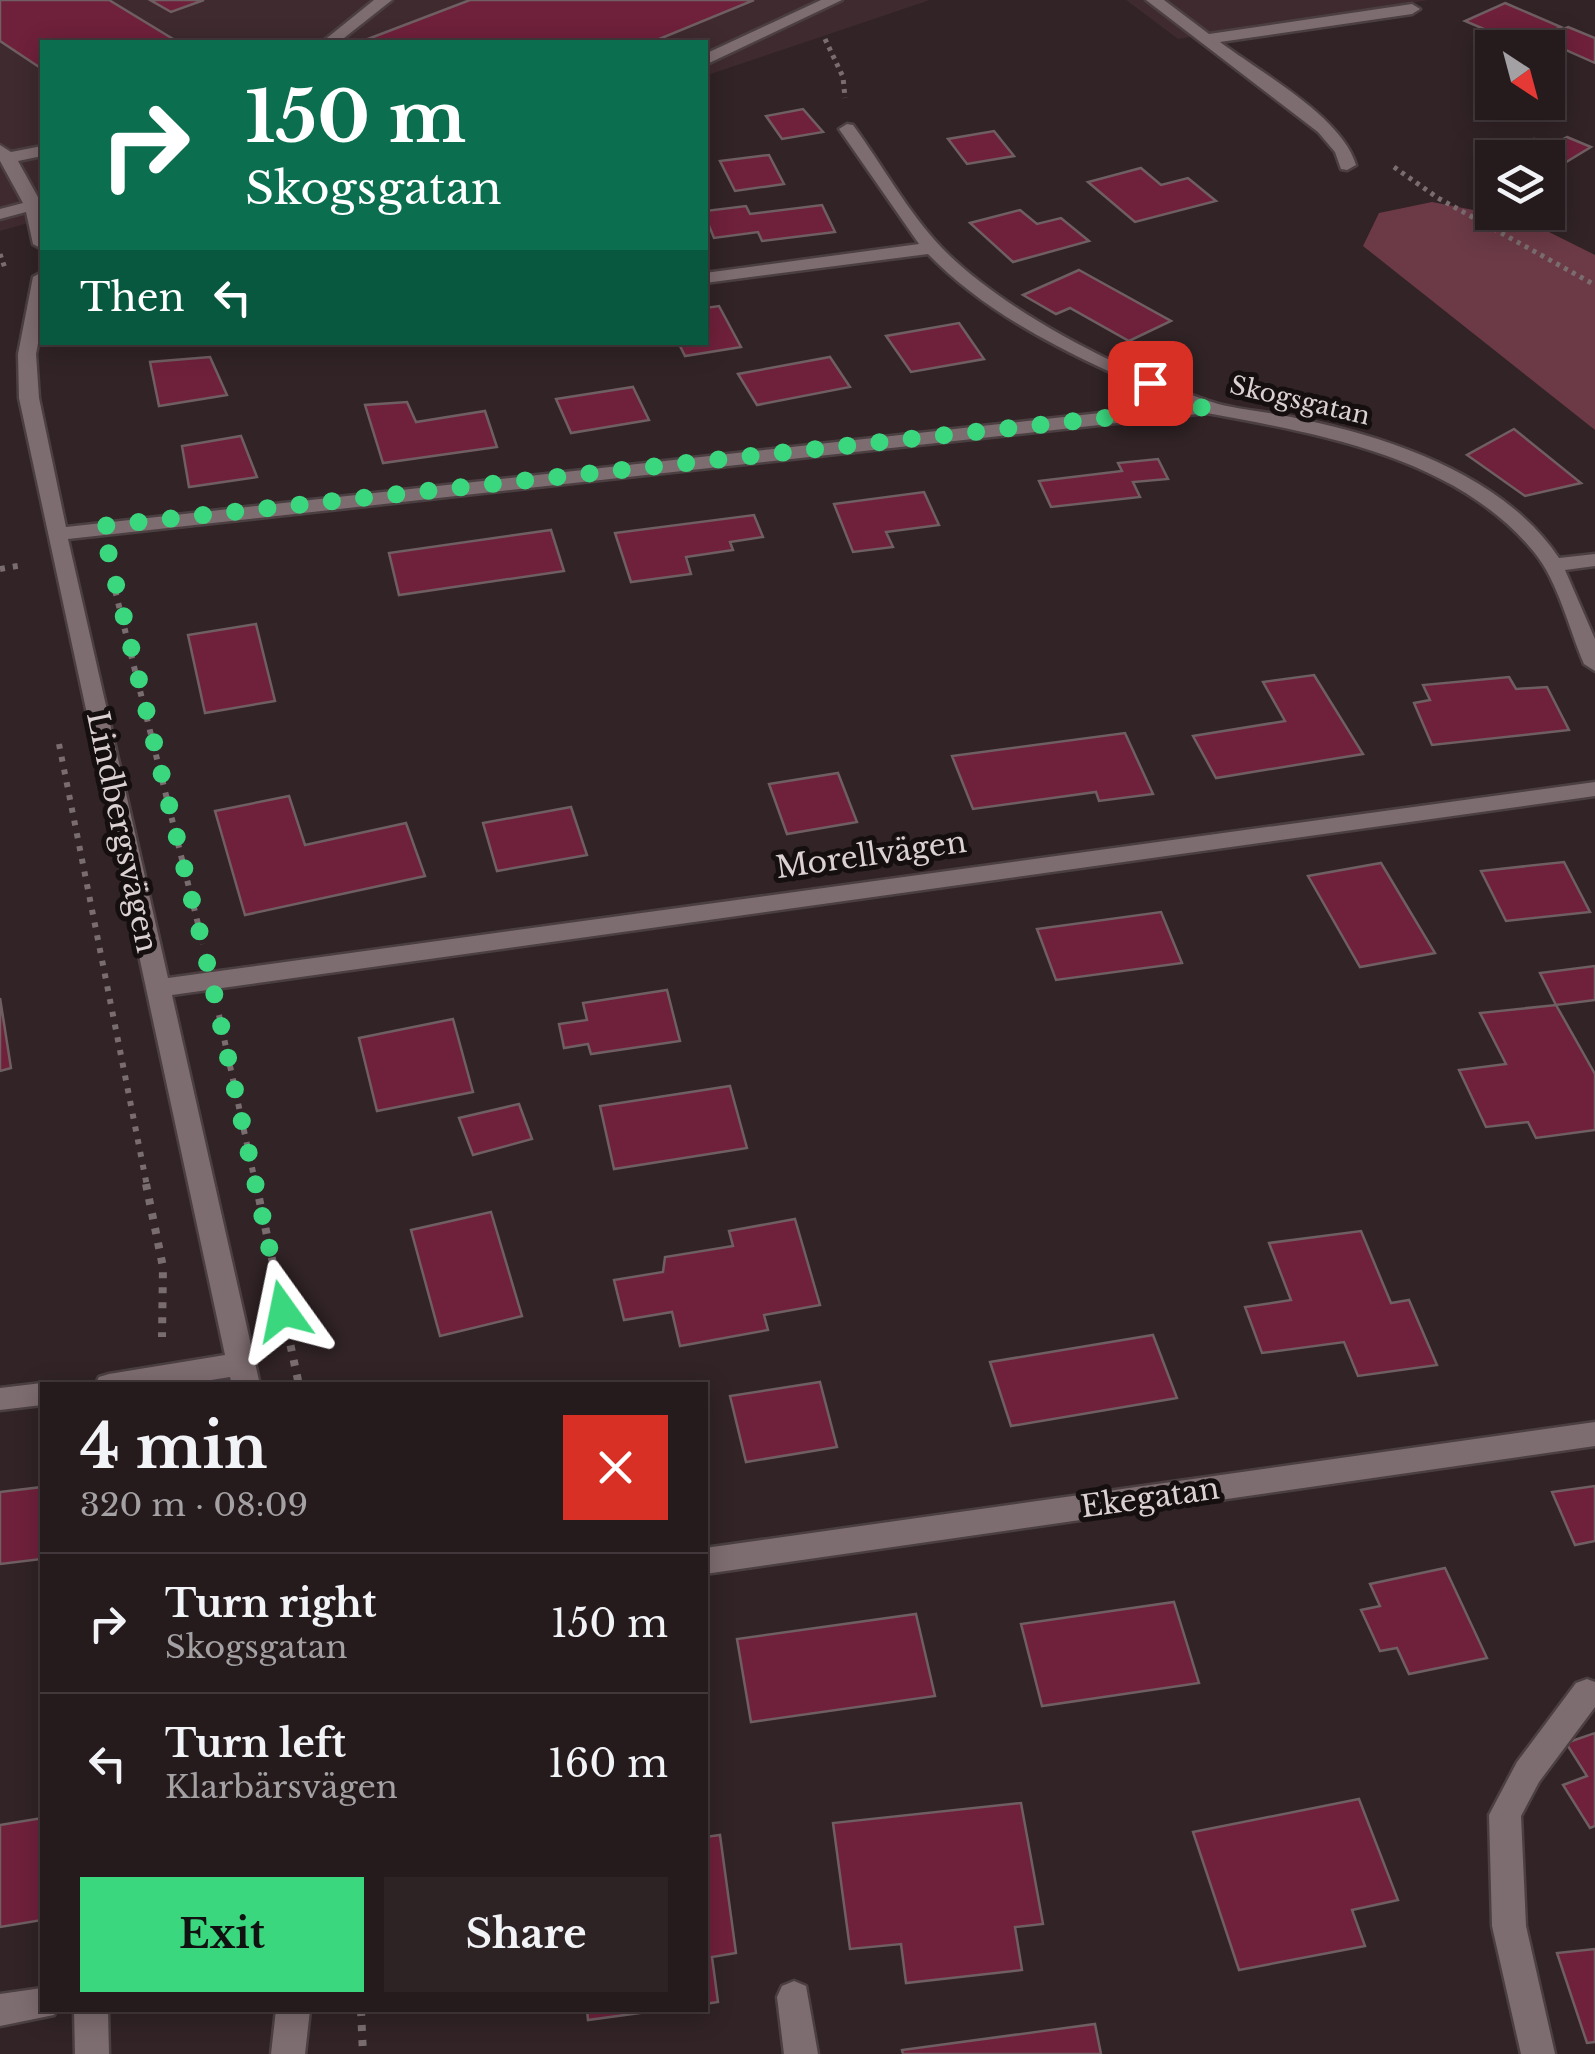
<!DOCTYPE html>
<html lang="en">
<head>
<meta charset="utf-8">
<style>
  body { margin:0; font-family:"Libre Baskerville",serif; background:#2d2325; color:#f1f3f6; height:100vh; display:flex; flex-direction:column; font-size:38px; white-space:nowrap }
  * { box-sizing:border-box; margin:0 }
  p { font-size:32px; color:#a3a1a3 }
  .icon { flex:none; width:55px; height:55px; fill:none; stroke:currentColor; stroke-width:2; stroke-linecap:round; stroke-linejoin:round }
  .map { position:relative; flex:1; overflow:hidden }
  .drawer { position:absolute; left:40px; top:1382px; width:668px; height:630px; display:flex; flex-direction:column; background:#251a1c; border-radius:0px; box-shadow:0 5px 25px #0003,0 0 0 2px #42383b }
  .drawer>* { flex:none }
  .guide { position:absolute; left:40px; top:40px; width:668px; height:305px; border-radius:0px; box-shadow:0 5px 25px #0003,0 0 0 2px #42383b; background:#0b6e4f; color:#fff; overflow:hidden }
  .needle { width:65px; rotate:144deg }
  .controls { position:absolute; left:1475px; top:30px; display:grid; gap:20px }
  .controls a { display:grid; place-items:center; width:90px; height:90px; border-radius:0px; background:#251a1c; box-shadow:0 5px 25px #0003,0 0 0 2px #42383b; font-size:50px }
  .pin { position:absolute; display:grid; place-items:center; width:85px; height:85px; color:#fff; margin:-42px; border-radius:20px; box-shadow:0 5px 15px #0006 }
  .me { position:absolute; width:110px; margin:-55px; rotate:348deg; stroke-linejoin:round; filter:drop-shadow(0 0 8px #0008) }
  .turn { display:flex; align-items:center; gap:35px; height:210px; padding:0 40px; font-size:45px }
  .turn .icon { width:130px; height:130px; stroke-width:2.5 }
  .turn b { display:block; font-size:70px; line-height:85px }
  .then { display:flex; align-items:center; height:95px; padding:0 40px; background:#0003; gap:20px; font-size:38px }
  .round { display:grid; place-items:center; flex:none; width:105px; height:105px; border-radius:0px; background:#2d2325 }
  .overview { display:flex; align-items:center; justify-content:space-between; height:170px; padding:0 40px }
  h1 { font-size:60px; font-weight:700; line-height:75px }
  .action { display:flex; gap:20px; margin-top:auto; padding:20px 40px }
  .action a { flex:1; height:115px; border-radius:0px; background:#3bd77e; color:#111; font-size:40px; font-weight:700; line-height:115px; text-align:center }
  .action a+a { background:#2d2325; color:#f1f3f6 }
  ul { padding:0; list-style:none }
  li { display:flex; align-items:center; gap:30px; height:140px; padding:0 40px; border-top:2px solid #42383b }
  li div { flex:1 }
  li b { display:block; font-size:38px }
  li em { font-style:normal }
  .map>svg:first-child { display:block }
</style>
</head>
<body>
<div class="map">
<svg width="1595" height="2054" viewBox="0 0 1595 2054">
  <rect width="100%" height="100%" fill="#312326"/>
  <!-- built -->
  <g fill="#3e2a2f">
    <polygon points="0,0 930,0 705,76 705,42 42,42 42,219 0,231"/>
    <polygon points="1126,0 1429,0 1178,39"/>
  </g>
  <!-- green -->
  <polygon fill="#6c3a47" points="1432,202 1525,220 1595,255 1595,430 1363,246 1379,213"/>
  <!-- building -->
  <g fill="#6f203b" stroke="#6f5e62" stroke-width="2.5">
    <polygon points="0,0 109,0 178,42 42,42 42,69 0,41"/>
    <polygon points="150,0 204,0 171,12"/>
    <polygon points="470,0 754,0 652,42 360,42"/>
    <polygon points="1505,3 1561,27 1521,45 1465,21"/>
    <polygon points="1568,27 1595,38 1595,63 1541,39"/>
    <polygon points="803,109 823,132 782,139 766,116"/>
    <polygon points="994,131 1014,156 967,164 948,139"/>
    <polygon points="1567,137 1591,147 1548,173 1548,158 1505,158 1503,153 1534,139 1549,146"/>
    <polygon points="769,155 784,184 735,191 720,161"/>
    <polygon points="1141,168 1161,185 1188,178 1216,201 1135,222 1088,182"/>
    <polygon points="822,205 835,232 762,241 758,232 714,238 705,216 705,211 746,206 750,214"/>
    <polygon points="1020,210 1037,224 1061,218 1089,241 1013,262 970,223"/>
    <polygon points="1079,270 1171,321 1129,341 1070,308 1056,314 1023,295"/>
    <polygon points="719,306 741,347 685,356 678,342 705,342 705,308"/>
    <polygon points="959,323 984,359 911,372 886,336"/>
    <polygon points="210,357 227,395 159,406 150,362"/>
    <polygon points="830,357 850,387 757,405 738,374"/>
    <polygon points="633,387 649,420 571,433 556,399"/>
    <polygon points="407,402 416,422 485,411 497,447 383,463 365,405"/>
    <polygon points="1514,429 1581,483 1525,496 1467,455"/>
    <polygon points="241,436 257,477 189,487 182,446"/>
    <polygon points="1158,459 1168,479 1133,482 1140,497 1051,507 1039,481 1122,471 1118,463"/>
    <polygon points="924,492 939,525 886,532 893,547 853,552 834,504"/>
    <polygon points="754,515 763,537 730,542 733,550 686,557 691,574 631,582 615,533"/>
    <polygon points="551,530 564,571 399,595 389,553"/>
    <polygon points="256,624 275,701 205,713 188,635"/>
    <polygon points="1314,675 1363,754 1216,778 1193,736 1285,721 1263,682"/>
    <polygon points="1509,677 1516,689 1547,687 1569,730 1432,745 1414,703 1430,700 1423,685"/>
    <polygon points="1125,733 1153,794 1099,801 1096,792 973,809 952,756"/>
    <polygon points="838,773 857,822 787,834 769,784"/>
    <polygon points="289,796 305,845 406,823 425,876 245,915 215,811"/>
    <polygon points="571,807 587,855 497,871 483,823"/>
    <polygon points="1564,862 1590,912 1506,921 1481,871"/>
    <polygon points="1381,863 1435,953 1360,967 1308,876"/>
    <polygon points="1161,912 1182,963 1056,980 1037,929"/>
    <polygon points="1595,966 1595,1000 1556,1005 1540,973"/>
    <polygon points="667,990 680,1041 591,1054 588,1044 564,1048 559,1024 587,1020 583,1003"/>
    <polygon points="0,998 11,1068 0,1071"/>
    <polygon points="1556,1005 1595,1074 1595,1130 1536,1138 1528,1122 1486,1127 1459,1070 1506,1064 1480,1013"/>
    <polygon points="453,1019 473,1092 377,1111 359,1038"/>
    <polygon points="730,1086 747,1148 614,1169 600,1106"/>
    <polygon points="519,1104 532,1139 473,1155 459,1118"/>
    <polygon points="491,1212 522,1316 440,1336 411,1230"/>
    <polygon points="795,1219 820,1305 764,1315 768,1330 680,1346 672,1312 624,1320 614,1280 663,1272 665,1257 733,1246 729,1231"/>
    <polygon points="1361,1231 1391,1303 1409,1300 1437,1365 1358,1376 1344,1342 1262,1353 1245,1307 1291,1300 1269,1243"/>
    <polygon points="1153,1335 1177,1398 1011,1426 990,1362"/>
    <polygon points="820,1382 837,1447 746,1462 730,1396"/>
    <polygon points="1595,1486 1595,1541 1575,1545 1552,1492"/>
    <polygon points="42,1487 42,1559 0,1564 0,1492"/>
    <polygon points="1445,1568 1487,1658 1409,1674 1397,1648 1380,1651 1361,1610 1380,1606 1370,1584"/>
    <polygon points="1174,1602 1199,1683 1042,1706 1021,1624"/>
    <polygon points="916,1614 935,1696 751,1722 737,1639"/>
    <polygon points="1595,1733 1595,1826 1590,1828 1563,1785 1587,1776 1566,1743"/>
    <polygon points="1359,1799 1398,1900 1352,1910 1365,1946 1239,1970 1193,1832"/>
    <polygon points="1021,1803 1043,1924 1015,1927 1022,1970 906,1983 901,1944 850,1949 833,1823"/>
    <polygon points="42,1818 42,1920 0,1927 0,1825"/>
    <polygon points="720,1835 736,1953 712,1957 718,2002 705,2004 705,1837"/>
    <polygon points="1595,1949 1595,2042 1587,2043 1557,1953"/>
    <polygon points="587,2010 662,2010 588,2020"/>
    <polygon points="1095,2024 1101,2054 903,2054 902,2050"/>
  </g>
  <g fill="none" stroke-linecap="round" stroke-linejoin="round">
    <!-- minor casing -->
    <g stroke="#4b3f42" stroke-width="5">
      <g id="minor">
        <polygon points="374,0 392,0 339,42 322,42"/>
        <polygon points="821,0 842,0 705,65 705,54"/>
        <path d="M1146,0H1164L1209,34L1412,4L1420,9L1412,14L1220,42C1260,72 1342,117 1356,165L1347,170L1341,169L1335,152L1318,132Z"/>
        <path d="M847,124L853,125C883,166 907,211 942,248C1004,312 1125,373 1209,401C1235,410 1264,411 1291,417C1386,436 1502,473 1559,558L1595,554V566L1565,570L1595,639V671L1584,664C1569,629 1558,581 1534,552C1456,457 1320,434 1207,413L68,539L168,978L1595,782V796L172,995L260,1385H232L230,1377L180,1385H95L99,1377L109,1374L225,1355L19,398L18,354L33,277L42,272V322L36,354L39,398L66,527L1182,404C1093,365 997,325 928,254L705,283V273L919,244L839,129Z"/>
        <polygon points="0,145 11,152 42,146 42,156 18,161 39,199 42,198 42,249 33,244 26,212 0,219 0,209 23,203 0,161"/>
        <polygon points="42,1383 49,1385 42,1385 42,1405 0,1410 0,1388"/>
        <polygon points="1595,1422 1595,1446 705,1574 705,1548"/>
        <polygon points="1587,1679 1595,1682 1595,1707 1539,1782 1521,1816 1526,1926 1555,2054 1521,2054 1492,1926 1489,1815 1517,1762 1576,1683"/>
        <polygon points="794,1981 806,1986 818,2054 784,2054 777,1997 782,1986"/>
        <polygon points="42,1988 42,2010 56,2010 54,2015 0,2026 0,1994"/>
        <polygon points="74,2010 108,2010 109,2054 75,2054"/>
        <polygon points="276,2010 310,2010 305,2054 271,2054"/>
      </g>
    </g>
    <!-- path-far2 -->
    <g stroke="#7a6d70" stroke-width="5" stroke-dasharray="4 5" stroke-linecap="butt">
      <polyline points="825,39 843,77 845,98"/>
      <polyline points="1394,167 1438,198 1595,285"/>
      <polyline points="0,254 6,271"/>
    </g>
    <!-- path-far1 -->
    <g stroke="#7a6d70" stroke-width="6" stroke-dasharray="5 8" stroke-linecap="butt">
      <polyline points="0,569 23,565"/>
      <polyline points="112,578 203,944"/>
      <polyline points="59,744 147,1186"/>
      <polyline points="219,1015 256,1186"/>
    </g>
    <!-- path -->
    <g stroke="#7a6d70" stroke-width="8" stroke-dasharray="6 9" stroke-linecap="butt">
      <polyline points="146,1184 163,1267 162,1337"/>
      <polyline points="256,1184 299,1385"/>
      <polyline points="361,2010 363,2054"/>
    </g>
    <!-- minor -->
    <use href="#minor" fill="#7d6c70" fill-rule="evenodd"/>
  </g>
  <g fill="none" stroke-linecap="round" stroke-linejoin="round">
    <!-- route -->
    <polyline stroke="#3bd77e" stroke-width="18" stroke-dasharray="0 32.4" points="283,1311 211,979 102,526 1206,407 1150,383"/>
  </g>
  <g text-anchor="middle" stroke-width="10" stroke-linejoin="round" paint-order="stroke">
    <!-- far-street labels -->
    <g font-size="25" fill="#dbd1d3" stroke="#150f10">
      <text transform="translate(1300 400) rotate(13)" y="9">Skogsgatan</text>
    </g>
    <!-- street labels -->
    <g font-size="30" fill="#dbd1d3" stroke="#150f10">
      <text transform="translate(122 832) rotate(78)" y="10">Lindbergsvägen</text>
      <text transform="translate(871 855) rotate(-8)" y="10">Morellvägen</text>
      <text transform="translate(1150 1498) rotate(-8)" y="10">Ekegatan</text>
    </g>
  </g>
</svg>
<div class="controls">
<a><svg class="needle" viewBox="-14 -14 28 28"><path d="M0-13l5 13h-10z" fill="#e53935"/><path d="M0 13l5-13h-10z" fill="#a3a1a3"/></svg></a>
<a><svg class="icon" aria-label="layers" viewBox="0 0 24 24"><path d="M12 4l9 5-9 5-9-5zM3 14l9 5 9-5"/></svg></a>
</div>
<div class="pin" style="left:1150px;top:383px;background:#d93025"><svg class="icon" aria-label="arrive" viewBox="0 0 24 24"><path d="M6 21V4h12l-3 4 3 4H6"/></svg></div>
<svg class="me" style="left:283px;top:1311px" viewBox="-20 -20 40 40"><path d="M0-17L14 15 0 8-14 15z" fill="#3bd77e" stroke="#fff" stroke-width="4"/></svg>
<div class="guide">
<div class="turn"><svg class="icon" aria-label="right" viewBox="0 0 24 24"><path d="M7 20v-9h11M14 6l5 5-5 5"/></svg><div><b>150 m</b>Skogsgatan</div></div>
<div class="then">Then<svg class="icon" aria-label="left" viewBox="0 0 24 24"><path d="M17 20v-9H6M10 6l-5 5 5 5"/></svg></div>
</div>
<section class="drawer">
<div class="overview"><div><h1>4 min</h1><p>320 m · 08:09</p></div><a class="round" style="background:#d93025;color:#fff"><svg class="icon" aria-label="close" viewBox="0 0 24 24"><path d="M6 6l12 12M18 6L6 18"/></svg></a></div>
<ul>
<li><svg class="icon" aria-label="right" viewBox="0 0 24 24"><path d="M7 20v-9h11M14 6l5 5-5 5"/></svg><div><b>Turn right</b><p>Skogsgatan</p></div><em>150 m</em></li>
<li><svg class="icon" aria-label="left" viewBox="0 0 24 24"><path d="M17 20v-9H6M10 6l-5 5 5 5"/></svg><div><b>Turn left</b><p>Klarbärsvägen</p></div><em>160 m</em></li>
</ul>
<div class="action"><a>Exit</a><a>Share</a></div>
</section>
</div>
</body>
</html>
